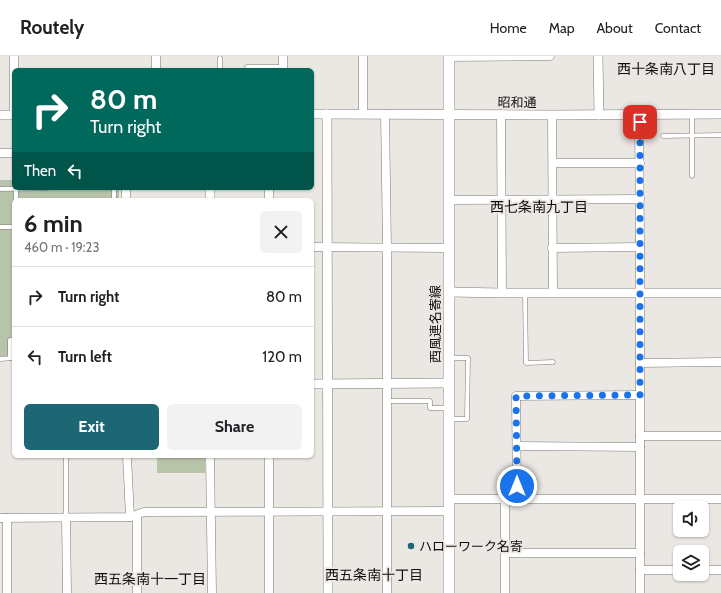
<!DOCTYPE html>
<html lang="en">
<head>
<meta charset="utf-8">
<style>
  body { margin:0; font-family:Cabin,"Noto Sans JP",sans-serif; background:#f2f2f2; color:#202124; height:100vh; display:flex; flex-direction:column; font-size:15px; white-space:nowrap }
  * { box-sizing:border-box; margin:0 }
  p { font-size:13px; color:#757577 }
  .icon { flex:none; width:22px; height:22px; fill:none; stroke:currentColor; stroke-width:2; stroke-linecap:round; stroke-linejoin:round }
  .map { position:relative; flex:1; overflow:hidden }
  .sheet { position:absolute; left:12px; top:142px; width:302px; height:260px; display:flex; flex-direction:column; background:#fff; border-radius:6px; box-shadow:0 1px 3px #0004 }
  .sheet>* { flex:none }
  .banner { position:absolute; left:12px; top:12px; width:302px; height:122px; border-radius:6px; box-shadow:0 1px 3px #0004; background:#00695c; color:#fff; overflow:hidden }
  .fabs { position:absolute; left:673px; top:445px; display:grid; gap:8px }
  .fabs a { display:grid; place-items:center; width:36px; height:36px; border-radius:6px; background:#fff; box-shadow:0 1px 3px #0004; font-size:20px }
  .pin { position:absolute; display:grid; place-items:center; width:34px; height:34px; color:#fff; margin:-17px; border-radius:8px; box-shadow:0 2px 6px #0006 }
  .me { position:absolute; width:44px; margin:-22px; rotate:0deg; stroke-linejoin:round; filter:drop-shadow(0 0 3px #0008) }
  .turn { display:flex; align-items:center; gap:14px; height:84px; padding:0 12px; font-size:18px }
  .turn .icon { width:52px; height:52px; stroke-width:2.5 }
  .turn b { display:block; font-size:28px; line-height:34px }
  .then { display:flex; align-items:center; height:38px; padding:0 12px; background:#0003; gap:8px; font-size:15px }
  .round { display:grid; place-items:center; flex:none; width:42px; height:42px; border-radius:6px; background:#f2f2f2 }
  .head { display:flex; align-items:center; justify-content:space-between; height:68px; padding:0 12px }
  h1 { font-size:24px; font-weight:800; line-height:30px }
  .primary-button { display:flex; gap:8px; margin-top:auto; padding:8px 12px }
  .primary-button a { flex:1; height:46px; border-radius:6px; background:#1d6673; color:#fff; font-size:16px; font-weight:800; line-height:46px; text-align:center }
  .primary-button a+a { background:#f2f2f2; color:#202124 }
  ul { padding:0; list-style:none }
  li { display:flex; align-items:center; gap:12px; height:60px; padding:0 12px; border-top:1px solid #e0e0e0 }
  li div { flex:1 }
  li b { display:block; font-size:15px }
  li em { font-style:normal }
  header { display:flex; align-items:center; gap:24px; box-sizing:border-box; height:56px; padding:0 20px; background:#fff; border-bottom:1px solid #e0e0e0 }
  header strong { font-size:19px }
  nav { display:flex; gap:22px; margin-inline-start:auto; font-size:14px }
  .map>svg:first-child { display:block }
</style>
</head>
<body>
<header>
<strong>Routely</strong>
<nav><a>Home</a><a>Map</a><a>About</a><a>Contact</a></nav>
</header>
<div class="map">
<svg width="721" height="537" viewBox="0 0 721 537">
  <rect width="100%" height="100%" fill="#ebe7e3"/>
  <!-- green -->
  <g fill="#b8c4aa">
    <polygon points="0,124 14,124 14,132 119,132 119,144 14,144 14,300 0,300"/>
    <rect x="157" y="400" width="48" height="17"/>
  </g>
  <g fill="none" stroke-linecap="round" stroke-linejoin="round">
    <!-- service casing -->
    <g stroke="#7d7a77" stroke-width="5">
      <g id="service">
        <polyline points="220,2 220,14"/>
        <polyline points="247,11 283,11"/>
        <polyline points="663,80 721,79"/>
        <polyline points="692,120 692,59"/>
        <polyline points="114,132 114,144"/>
        <polyline points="0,133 48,132"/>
        <polyline points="16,144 16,132"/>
        <polyline points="0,171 14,171"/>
        <polyline points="525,237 526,307 553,306"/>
        <polyline points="10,302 10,284 14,284"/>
        <polyline points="0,303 14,302"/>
        <polyline points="386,345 430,345 430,352 448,352"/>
        <polyline points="449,363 467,363 468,302 449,302"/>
        <polyline points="66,461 66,400"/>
      </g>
    </g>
    <!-- minor casing -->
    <g stroke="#7d7a77" stroke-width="9">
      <g id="minor">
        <polyline points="14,0 14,59"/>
        <polyline points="283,0 283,14"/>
        <polyline points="449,1 550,0"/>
        <polyline points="156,14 156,0"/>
        <polyline points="363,58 363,0"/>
        <polyline points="385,58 387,192 387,537"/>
        <polyline points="501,58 502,237"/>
        <polyline points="639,58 640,191 640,537"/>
        <polyline points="552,59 553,237"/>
        <polyline points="0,97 14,97"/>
        <polyline points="553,107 640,107"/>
        <polyline points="126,132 126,144"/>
        <polyline points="269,132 269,144"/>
        <polyline points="449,144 640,143"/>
        <polyline points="312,191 449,192"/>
        <polyline points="552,192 640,191"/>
        <polyline points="640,307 721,306"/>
        <polyline points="640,380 721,380"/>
        <polyline points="517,390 640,391"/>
        <polyline points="127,400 130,461"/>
        <polyline points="210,400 212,537"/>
        <polyline points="269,400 269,537"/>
        <polyline points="449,443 721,443"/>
        <polyline points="517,443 516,340 640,339"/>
        <polyline points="137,459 137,537"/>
        <polyline points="66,461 67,537"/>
        <polyline points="0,462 130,461 144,456 449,455"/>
        <polyline points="7,462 7,537"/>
        <polyline points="505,497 640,497"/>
        <polyline points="640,514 680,514"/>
        <polyline points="702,514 721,514"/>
        <polyline points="505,537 505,443"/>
      </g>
    </g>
    <!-- tertiary casing -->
    <g stroke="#7d7a77" stroke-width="10">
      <g id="tertiary">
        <polyline points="598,0 599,59"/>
        <polyline points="312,58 552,59 721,58"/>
        <polyline points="327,58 328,537"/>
        <polyline points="0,59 14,59"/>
        <polyline points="210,132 210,144"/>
        <polyline points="449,236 502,237 721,237"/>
        <polyline points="312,328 449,327"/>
      </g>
    </g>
    <!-- secondary casing -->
    <g stroke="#7d7a77" stroke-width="12">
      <polyline id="secondary" points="449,0 449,537"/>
    </g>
    <!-- service -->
    <use href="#service" stroke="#fff" stroke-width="4"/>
    <!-- minor -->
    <use href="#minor" stroke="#fff" stroke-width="8"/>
    <!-- tertiary -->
    <use href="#tertiary" stroke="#fff" stroke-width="9"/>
    <!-- secondary -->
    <use href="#secondary" stroke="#fff" stroke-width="11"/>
  </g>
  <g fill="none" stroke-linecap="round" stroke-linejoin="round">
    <!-- route -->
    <polyline stroke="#1a73e8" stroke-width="7" stroke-dasharray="0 12.6" points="517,430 516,340 640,339 640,66"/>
  </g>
  <!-- markers -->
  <circle fill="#1d6673" stroke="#ebe7e3" stroke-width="1.5" cx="411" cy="490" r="4"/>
  <g text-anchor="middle" stroke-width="3.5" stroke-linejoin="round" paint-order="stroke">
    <!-- street labels -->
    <g font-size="13" fill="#0f0e0d" stroke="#ebe7e3">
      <text transform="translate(517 46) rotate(1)" y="5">昭和通</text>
      <text transform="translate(435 268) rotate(-90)" y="5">西風連名寄線</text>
    </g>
    <!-- poi labels -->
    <g font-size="13" fill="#0f0e0d" stroke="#ebe7e3" text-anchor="start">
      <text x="419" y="495">ハローワーク名寄</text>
    </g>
    <!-- neighbourhood labels -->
    <g font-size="14" fill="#0f0e0d" stroke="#ebe7e3">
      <text x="666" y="18">西十条南八丁目</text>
      <text x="539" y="156">西七条南九丁目</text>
      <text x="374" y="524">西五条南十丁目</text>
      <text x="150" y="528">西五条南十一丁目</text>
    </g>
  </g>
</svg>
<div class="fabs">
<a><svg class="icon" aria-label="sound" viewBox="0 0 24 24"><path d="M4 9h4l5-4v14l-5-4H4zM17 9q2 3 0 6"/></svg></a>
<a><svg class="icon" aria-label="layers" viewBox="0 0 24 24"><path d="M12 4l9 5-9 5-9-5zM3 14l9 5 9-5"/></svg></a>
</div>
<div class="pin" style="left:640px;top:66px;background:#d93025"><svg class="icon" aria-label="arrive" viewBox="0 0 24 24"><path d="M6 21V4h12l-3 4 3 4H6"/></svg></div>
<svg class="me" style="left:517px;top:430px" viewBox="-20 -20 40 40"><circle r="17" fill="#1a73e8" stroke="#fff" stroke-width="3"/><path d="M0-11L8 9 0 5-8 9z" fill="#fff"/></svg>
<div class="banner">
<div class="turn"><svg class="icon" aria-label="right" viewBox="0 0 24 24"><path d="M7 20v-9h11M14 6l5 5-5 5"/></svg><div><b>80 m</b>Turn right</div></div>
<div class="then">Then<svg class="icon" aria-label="left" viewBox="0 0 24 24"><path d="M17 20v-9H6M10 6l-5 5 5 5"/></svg></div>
</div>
<section class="sheet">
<div class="head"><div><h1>6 min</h1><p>460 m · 19:23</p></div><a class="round"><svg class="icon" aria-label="close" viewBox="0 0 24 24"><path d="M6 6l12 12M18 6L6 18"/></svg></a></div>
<ul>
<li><svg class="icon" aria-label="right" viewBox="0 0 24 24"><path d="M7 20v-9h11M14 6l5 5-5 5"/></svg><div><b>Turn right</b></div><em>80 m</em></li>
<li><svg class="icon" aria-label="left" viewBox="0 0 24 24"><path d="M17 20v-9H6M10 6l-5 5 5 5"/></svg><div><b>Turn left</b></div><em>120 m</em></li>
</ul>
<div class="primary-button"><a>Exit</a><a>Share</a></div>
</section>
</div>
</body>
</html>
